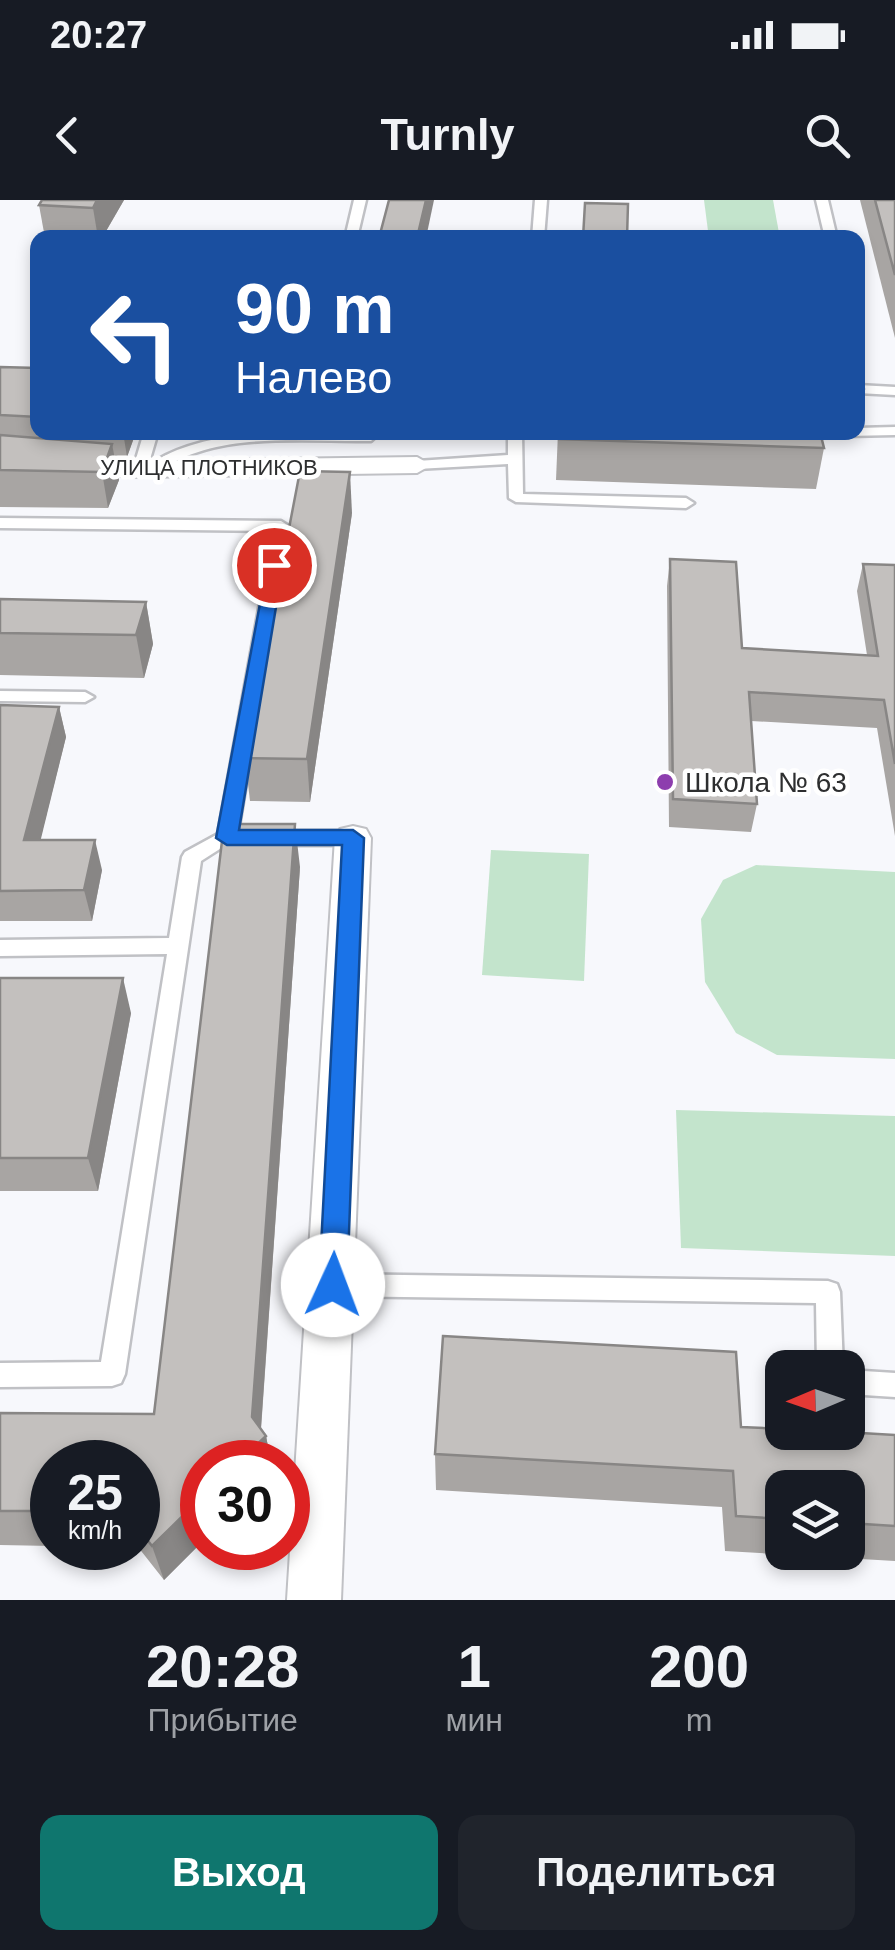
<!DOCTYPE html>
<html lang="ru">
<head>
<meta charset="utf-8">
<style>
  body { margin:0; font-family:Helvetica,sans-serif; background:#20242c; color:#f1f3f6; height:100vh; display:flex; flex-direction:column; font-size:38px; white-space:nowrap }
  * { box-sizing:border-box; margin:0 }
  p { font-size:32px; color:#9ea1a6 }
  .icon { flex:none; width:55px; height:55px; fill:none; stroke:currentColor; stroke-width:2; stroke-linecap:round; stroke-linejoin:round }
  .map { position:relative; height:1400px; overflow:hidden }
  .sheet { display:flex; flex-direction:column; background:#171b24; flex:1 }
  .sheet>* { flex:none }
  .banner { position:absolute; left:30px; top:30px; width:835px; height:210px; border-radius:20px; box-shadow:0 5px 15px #0003; background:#1a4fa0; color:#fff; overflow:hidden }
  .needle { width:65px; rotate:268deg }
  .fabs { position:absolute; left:765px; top:1150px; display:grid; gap:20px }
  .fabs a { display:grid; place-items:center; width:100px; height:100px; border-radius:20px; background:#171b24; box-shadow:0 5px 15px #0003; font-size:50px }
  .speed { position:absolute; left:30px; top:1240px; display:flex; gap:20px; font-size:50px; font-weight:700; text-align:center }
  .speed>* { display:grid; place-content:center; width:130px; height:130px; border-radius:50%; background:#171b24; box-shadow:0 5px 15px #0003; line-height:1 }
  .speed small { font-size:25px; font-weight:400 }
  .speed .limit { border:15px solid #d22; background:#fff; color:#111 }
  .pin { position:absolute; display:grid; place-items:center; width:85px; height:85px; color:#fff; margin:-42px; border:5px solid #fff; border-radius:50%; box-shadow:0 2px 10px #0007 }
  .me { position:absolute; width:110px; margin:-55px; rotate:2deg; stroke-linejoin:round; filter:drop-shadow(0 0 8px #0008) }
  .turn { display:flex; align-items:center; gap:35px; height:210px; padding:0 40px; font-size:45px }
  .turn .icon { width:130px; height:130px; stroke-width:2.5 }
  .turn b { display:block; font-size:70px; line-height:85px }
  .eta { display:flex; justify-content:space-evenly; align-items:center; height:170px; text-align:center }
  .eta b { font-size:60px; font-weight:800; line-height:70px }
  .button { display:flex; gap:20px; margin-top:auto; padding:20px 40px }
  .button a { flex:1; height:115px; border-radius:20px; background:#0f766e; color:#fff; font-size:40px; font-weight:800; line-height:115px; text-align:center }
  .button a+a { background:#20242c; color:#f1f3f6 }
  .status { display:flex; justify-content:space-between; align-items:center; height:70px; padding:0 50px; background:#171b24; direction:ltr }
  .status svg { height:28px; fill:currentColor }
  header { display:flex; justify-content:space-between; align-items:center; height:130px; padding:0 40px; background:#171b24; font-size:45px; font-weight:800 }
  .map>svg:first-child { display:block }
</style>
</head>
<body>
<div class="status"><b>20:27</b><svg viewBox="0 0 49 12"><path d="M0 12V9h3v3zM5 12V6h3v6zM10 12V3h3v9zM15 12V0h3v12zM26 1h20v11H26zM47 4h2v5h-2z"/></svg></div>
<header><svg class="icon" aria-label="back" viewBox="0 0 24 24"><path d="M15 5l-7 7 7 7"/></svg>Turnly<svg class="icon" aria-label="search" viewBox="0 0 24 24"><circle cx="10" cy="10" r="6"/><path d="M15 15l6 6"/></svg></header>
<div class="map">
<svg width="895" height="1400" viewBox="0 0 895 1400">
  <rect width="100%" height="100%" fill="#f7f8fc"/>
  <!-- green -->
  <g fill="#c3e4cc">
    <polygon points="704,0 773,0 779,33 708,31"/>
    <polygon points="491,650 589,654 584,781 482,775"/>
    <polygon points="756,665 895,672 895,859 777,855 736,833 705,782 701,719 723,680"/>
    <polygon points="676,910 895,916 895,1056 681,1048"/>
  </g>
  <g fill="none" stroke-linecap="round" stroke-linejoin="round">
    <!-- lane casing -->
    <g stroke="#c0c1c5" stroke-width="5">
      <g id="lane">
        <polygon points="354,0 366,0 357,38 345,38"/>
        <polygon points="535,0 547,0 544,38 532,38"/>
        <polygon points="816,0 828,0 837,38 825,38"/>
        <polygon points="858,185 895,187 895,195 858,193"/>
        <polygon points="895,227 895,235 797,237 790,233 858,232 858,228"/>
        <path d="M144,232H158L148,266C206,224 312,232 381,232L371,241C304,242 215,230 158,272L146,270L140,273L133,269Z"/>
        <polygon points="508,232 522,232 523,294 686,298 694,303 686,308 516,302 509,298 508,264 417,269 410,265 417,261 508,255"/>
        <polygon points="0,318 281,321 289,326 237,638 201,661 125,1174 121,1183 112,1186 0,1187 0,1163 101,1162 167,754 0,756 0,740 169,738 182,657 185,652 218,634 273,331 0,328"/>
        <polygon points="0,491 85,492 94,497 85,502 0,501"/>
        <polygon points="270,631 353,631 363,638 353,645 270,645 260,638"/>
        <polygon points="333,1074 828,1081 837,1084 840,1092 843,1168 817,1168 816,1103 333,1096 324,1093 321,1085 324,1077"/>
        <polygon points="848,1170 895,1173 895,1197 848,1194"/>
      </g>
    </g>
    <!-- street casing -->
    <g stroke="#c0c1c5" stroke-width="4">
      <g id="street">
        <polygon points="0,254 140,261 417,257 431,265 417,273 140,277 0,270"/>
        <polygon points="353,626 366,629 371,638 341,1400 287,1400 335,638 340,629"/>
      </g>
    </g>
    <!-- lane -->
    <use href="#lane" fill="#fff" fill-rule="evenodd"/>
    <!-- street -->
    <use href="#street" fill="#fff" fill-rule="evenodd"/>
  </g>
  <!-- wall -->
  <g fill="#a8a5a3" fill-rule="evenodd">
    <polygon points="42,0 124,0 102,38 45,38 39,5"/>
    <polygon points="860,0 895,0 895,138"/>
    <polygon points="858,161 864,189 858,223"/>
    <polygon points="0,167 38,168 38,232 136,232 127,257 115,256 119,280 108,308 0,307"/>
    <polygon points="558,232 820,232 824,248 816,289 556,280"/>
    <polygon points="352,313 310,602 250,601 245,558"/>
    <polygon points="670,359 742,448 867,455 857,391 863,364 895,365 895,636 877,528 751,521 757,604 751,632 669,627 667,386"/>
    <polygon points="0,399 146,402 153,444 144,478 0,475"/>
    <polygon points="0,505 59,507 66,537 40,640 102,670 92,721 0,721"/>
    <polygon points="300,667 261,1230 266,1236 271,1262 202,1262 202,1342 164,1380 138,1347 138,1262 52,1262 52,1346 0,1345 0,1213 154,1214"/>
    <polygon points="0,778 131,813 98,991 0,991"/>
    <path d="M741,1227L895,1235V1361L725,1351L722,1307L436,1290L435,1254ZM782,1288H848V1352H782Z"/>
  </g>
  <!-- shaded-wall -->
  <g fill="#888685">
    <polygon points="97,0 124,0 102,38 98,38 93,8"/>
    <polygon points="426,0 434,0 426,38 417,38"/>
    <polygon points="864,189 858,223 858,213 861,194"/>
    <polygon points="123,232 136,232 127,257"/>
    <polygon points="112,244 119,280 108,308 102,272"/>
    <polygon points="350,272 352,313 310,602 307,559"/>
    <polygon points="146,402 153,444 144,478 136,435"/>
    <polygon points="59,507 66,537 33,671 24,640"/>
    <polygon points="295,624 300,667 260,1241 266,1236 271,1262 238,1262 252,1217"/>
    <polygon points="95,640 102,670 92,721 84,690"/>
    <polygon points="123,778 131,813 98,991 88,958"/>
    <polygon points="202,1297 202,1342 164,1380 152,1346"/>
  </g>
  <!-- building -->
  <g fill="#c3c0be" stroke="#888685" stroke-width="2.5">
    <polygon points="42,0 97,0 93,8 39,5"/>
    <polygon points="389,0 426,0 417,38 379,38"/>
    <polygon points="875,0 895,0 895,75"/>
    <polygon points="585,3 628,4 627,38 583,38"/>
    <polygon points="858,161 864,189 861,194 858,194"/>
    <polygon points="0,167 38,168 38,217 0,215"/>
    <polygon points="559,232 820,232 824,248 559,239"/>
    <polygon points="0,235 112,244 102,272 0,270"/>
    <polygon points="300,271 350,272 307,559 245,558"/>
    <polygon points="670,359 736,362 742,448 878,456 863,364 895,365 895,564 884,500 749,492 757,604 673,599"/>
    <polygon points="0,399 146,402 136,435 0,433"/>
    <polygon points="0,505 59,507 24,640 95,640 84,690 0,691"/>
    <polygon points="224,624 295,624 252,1217 266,1236 238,1262 202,1262 202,1297 152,1346 138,1328 138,1262 52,1262 52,1311 0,1311 0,1213 154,1214"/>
    <polygon points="0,778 123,778 88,958 0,958"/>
    <polygon points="443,1136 736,1152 741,1227 782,1229 782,1232 844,1232 895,1235 895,1326 848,1323 848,1288 782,1288 782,1319 736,1316 733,1271 435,1254"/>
  </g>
  <!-- route -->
  <polygon fill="#1a73e8" stroke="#114b97" stroke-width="2.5" points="268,361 283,365 239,630 353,630 364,638 347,1085 343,1094 333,1098 323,1094 319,1085 342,645 227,645 216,638"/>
  <!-- markers -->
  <circle fill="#8d3eae" stroke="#fff" stroke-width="4" cx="665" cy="582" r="10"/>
  <g text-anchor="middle" stroke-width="9" stroke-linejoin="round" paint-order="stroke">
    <!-- far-street labels -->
    <g font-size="22" fill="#2d2e2f" stroke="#fff">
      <text x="209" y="275">УЛИЦА ПЛОТНИКОВ</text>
    </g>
    <!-- poi labels -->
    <g font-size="28" fill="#2d2e2f" stroke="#fff" text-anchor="start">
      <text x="685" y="592">Школа № 63</text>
    </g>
  </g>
</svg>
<div class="fabs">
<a><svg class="needle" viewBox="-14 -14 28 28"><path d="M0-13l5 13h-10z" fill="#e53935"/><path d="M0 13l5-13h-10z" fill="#9ea1a6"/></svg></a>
<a><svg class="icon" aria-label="layers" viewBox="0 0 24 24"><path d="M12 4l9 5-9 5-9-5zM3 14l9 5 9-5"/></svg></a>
</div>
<div class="speed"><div>25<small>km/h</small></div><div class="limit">30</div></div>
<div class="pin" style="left:274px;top:365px;background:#d93025"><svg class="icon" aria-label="arrive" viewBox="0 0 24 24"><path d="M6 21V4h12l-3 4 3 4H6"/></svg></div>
<svg class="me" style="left:333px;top:1085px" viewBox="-20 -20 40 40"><circle r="19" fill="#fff"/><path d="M0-13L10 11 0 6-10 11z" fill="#1a73e8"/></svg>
<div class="banner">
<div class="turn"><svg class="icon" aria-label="left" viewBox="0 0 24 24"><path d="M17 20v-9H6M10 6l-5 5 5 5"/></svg><div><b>90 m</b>Налево</div></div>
</div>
</div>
<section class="sheet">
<div class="eta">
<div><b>20:28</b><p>Прибытие</p></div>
<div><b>1</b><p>мин</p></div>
<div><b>200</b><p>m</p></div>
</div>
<div class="button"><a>Выход</a><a>Поделиться</a></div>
</section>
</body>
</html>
